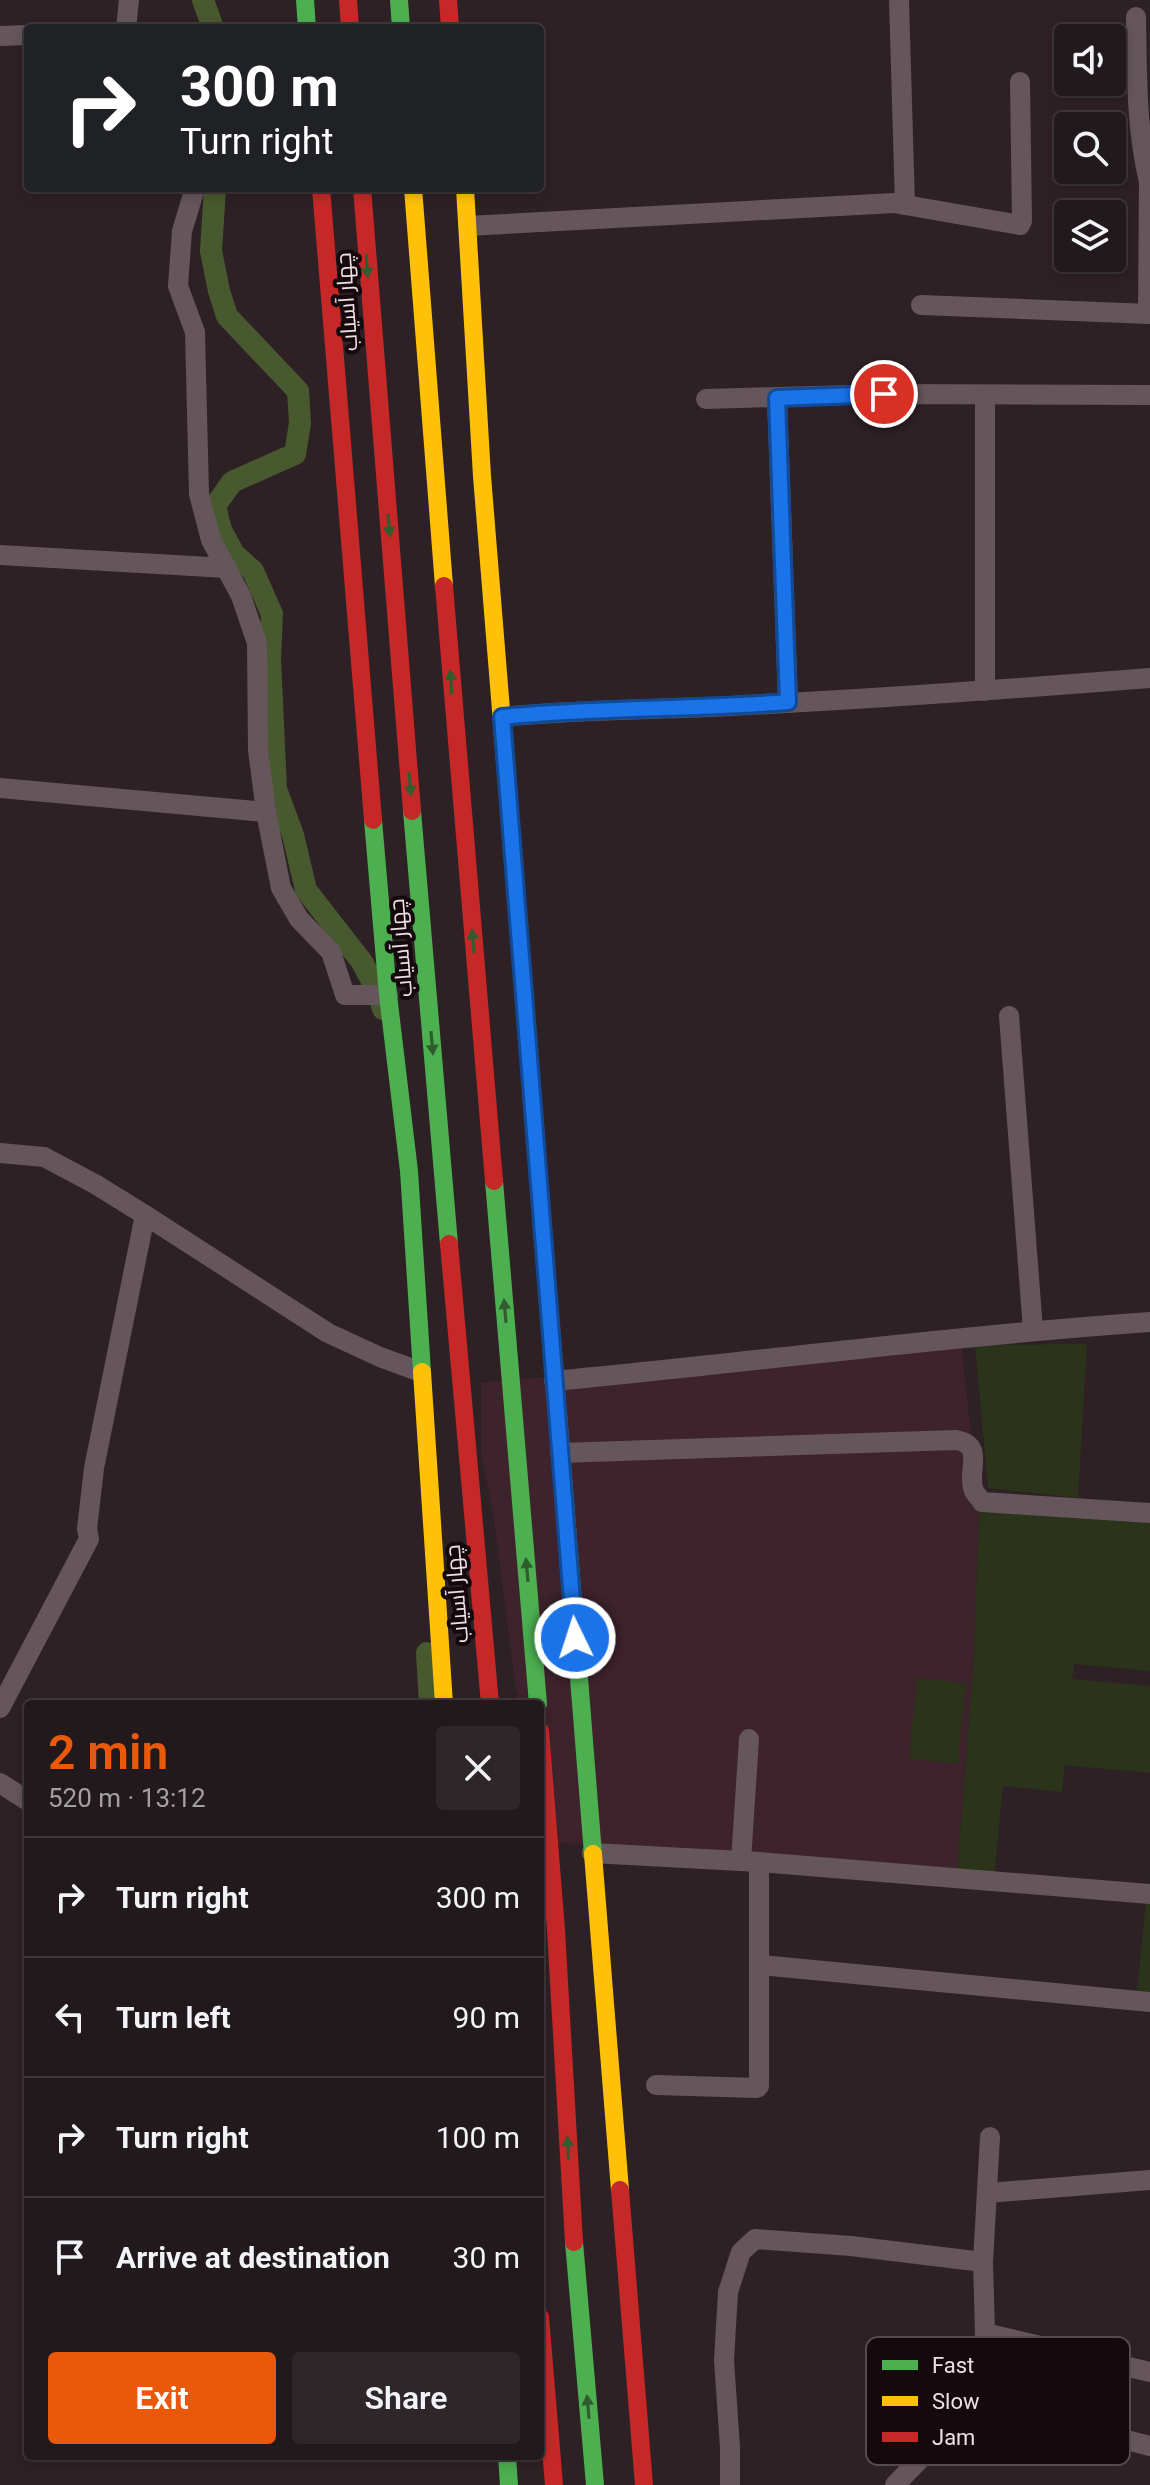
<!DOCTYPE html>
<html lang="en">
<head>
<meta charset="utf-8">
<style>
  body { margin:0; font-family:Roboto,Cairo,sans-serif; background:#2e2629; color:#f1f3f6; height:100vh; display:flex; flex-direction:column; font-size:30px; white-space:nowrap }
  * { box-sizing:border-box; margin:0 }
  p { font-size:26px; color:#a2a0a3 }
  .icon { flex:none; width:44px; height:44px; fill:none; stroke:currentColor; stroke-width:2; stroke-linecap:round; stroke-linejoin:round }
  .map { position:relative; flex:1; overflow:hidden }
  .panel { position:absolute; left:24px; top:1700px; width:520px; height:760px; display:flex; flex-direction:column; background:#22191c; border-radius:8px; box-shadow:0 4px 12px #0003,0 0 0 2px #3f383b }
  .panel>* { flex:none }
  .hud { position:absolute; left:24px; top:24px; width:520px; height:168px; border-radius:8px; box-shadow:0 4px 12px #0003,0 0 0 2px #3f383b; background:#202124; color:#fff; overflow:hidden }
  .buttons { position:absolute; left:1054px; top:24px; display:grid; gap:16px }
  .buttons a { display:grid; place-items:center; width:72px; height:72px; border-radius:8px; background:#22191c; box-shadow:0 4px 12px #0003,0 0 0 2px #3f383b; font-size:40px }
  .pin { position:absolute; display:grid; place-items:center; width:68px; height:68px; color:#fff; margin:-34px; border:4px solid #fff; border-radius:50%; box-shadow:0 2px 8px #0007 }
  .me { position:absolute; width:88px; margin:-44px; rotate:356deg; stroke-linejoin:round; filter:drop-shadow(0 0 6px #0008) }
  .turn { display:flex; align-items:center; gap:28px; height:168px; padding:0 24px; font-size:36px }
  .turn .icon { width:104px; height:104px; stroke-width:2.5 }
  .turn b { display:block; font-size:56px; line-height:68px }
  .round { display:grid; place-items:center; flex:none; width:84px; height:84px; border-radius:8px; background:#2e2629 }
  .headline { display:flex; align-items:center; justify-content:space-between; height:136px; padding:0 24px }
  h1 { font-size:48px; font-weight:600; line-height:60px; color:#ea580c }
  .button { display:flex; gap:16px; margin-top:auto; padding:16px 24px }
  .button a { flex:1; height:92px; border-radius:8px; background:#ea580c; color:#fff; font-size:32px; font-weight:600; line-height:92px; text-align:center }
  .button a+a { background:#2e2629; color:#f1f3f6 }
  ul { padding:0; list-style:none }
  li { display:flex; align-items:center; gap:24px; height:120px; padding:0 24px; border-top:2px solid #3f383b }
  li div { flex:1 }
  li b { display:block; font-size:30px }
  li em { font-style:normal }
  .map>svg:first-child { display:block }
</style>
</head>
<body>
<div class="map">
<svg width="1150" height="2485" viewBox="0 0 1150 2485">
  <rect width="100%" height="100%" fill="#2e2125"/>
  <!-- built -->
  <polygon fill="#3e222c" points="961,1339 979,1512 974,1653 957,1873 540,1841 540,1704 518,1704 492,1506 481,1456 481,1383"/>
  <!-- green -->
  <g fill="#2b331b">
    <polygon points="1087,1344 1078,1498 988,1488 975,1345"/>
    <polygon points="979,1512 1150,1521 1150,1671 1074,1664 1072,1679 1150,1686 1150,1773 1065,1765 1062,1792 1003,1786 994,1877 957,1873 974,1653"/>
    <polygon points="917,1678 966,1683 958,1764 909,1758"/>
    <polygon points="1146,1901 1150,1901 1150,1992 1137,1990"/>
  </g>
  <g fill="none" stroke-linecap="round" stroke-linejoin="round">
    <!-- canal -->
    <g stroke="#49592f" stroke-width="22">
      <polyline points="203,0 213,28"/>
      <polyline points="215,188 211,251 219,291 227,316 298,391 300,423 295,454 232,482 215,506 221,530 234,554 253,571 272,614 270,659 276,789 293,835 306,890 362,962 379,994 383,1009"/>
      <polyline points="427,1653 430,1704"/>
    </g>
    <!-- street -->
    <g stroke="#64565b" stroke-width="20">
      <polyline points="899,0 905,205"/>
      <path d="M1136,17C1137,73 1136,128 1149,182L1148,314"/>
      <polyline points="126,28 129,0"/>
      <polyline points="0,36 28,35"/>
      <polyline points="195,188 182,231 178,286 195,332 199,494 211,540 241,596 257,643 258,750 266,812 281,888 299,919 331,952 345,995 388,995"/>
      <polyline points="468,226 894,203 1020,225 1022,221 1020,82"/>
      <polyline points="921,305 1150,314"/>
      <polyline points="985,395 985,691"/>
      <polyline points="777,398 788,702"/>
      <polyline points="706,399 884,394 1150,395"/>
      <polyline points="0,555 227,568"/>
      <path d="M502,717C578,709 655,710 732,706C871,699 1011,689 1150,678"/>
      <polyline points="0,788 266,812"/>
      <polyline points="1009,1016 1033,1330"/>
      <polyline points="0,1153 44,1157 95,1184 145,1215 328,1333 380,1357 421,1372"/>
      <path d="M554,1381C753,1362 951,1336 1150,1322"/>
      <path d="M560,1453L956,1440C986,1445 966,1472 974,1491C976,1495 980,1498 982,1502L1150,1513"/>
      <polyline points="0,1708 89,1539 87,1529 94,1468 145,1215"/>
      <polyline points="0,1783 28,1801"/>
      <polyline points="592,1853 759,1862 1150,1894"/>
      <polyline points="741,1861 749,1739"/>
      <polyline points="761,1965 1150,2002"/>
      <polyline points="656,2085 757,2088 759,2086 759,1862"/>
      <polyline points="987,2193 1150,2180"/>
      <polyline points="985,2333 1150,2372"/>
      <polyline points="976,2401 1150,2446"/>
      <polyline points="730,2485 730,2447 724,2360 728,2292 741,2252 755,2239 851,2246 983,2262"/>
      <polyline points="895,2485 976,2401 985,2333 983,2262 990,2137"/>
    </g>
    <!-- fast -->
    <g stroke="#4caf50" stroke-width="18">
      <polyline points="305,0 307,28"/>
      <polyline points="399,0 401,28"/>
      <polyline points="412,811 449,1244"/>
      <polyline points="373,820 388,995 409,1171 422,1372"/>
      <polyline points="494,1181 538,1704"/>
      <polyline points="558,1414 593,1854"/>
      <polyline points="574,2242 595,2485"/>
      <polyline points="507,2456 509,2485"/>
    </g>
    <!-- slow -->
    <g stroke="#ffc107" stroke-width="18">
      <polyline points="413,188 444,586"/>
      <polyline points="465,188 482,476 507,784"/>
      <polyline points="422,1372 444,1704"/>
      <polyline points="593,1854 620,2190"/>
    </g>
    <!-- jam -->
    <g stroke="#c62828" stroke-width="18">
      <polyline points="348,0 350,28"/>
      <polyline points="448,0 450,28"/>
      <polyline points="321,188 373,820"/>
      <polyline points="362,188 412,811"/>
      <polyline points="444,586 494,1181"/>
      <polyline points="507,784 558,1414"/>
      <polyline points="449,1244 490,1704"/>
      <polyline points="540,1731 556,1930 574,2242"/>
      <polyline points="620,2190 644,2485"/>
      <polyline points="540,2317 554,2485"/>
    </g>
  </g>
  <!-- one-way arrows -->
  <defs><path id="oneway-solid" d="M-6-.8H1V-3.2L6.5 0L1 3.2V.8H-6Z" transform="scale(2)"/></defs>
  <g fill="#305c2e">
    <use href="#oneway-solid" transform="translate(367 266) rotate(86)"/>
    <use href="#oneway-solid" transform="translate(389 525) rotate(85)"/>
    <use href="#oneway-solid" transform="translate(451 682) rotate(-94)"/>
    <use href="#oneway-solid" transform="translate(410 784) rotate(85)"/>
    <use href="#oneway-solid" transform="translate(473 941) rotate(-95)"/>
    <use href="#oneway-solid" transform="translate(432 1043) rotate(85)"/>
    <use href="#oneway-solid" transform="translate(505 1311) rotate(-95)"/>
    <use href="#oneway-solid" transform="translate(527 1570) rotate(-95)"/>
    <use href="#oneway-solid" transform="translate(568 2148) rotate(-93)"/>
    <use href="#oneway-solid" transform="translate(588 2407) rotate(-95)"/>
  </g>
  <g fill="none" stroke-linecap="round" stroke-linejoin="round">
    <!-- route casing -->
    <g stroke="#114b97" stroke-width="20">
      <path id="route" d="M575,1638L502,717C597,707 692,710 788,702L777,398L884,394"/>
    </g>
    <!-- route -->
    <use href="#route" stroke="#1a73e8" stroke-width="14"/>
  </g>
  <g text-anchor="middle" stroke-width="8" stroke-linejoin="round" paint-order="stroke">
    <!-- street labels -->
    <g font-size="22" fill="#efdee3" stroke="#140a0d">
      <text transform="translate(346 302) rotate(-94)" y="8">چهار آسیاب</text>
      <text transform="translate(400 948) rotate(-95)" y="8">چهار آسیاب</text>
      <text transform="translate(456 1594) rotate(-95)" y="8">چهار آسیاب</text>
    </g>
  </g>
  <!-- legend -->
  <rect x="866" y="2337" width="264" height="128" rx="12" fill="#140a0d" stroke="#564a4d" stroke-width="2"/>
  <rect x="882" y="2360" width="36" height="10" fill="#4caf50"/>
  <rect x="882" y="2396" width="36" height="10" fill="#ffc107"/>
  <rect x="882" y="2432" width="36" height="10" fill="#c62828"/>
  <g font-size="22" fill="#efdee3">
    <text x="932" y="2373">Fast</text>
    <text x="932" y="2409">Slow</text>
    <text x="932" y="2445">Jam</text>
  </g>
</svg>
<div class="buttons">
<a><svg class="icon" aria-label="sound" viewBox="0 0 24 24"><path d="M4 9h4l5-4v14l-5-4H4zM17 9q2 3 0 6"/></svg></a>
<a><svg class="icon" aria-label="search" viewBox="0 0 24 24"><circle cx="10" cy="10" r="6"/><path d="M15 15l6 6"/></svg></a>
<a><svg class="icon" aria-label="layers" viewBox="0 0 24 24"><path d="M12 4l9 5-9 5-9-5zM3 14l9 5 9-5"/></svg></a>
</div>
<div class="pin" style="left:884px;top:394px;background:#d93025"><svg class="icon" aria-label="arrive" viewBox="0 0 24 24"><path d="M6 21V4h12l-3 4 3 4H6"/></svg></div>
<svg class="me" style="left:575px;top:1638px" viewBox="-20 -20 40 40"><circle r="17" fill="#1a73e8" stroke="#fff" stroke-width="3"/><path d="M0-11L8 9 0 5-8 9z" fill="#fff"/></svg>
<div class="hud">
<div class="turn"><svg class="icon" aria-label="right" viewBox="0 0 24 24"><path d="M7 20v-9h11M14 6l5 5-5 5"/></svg><div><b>300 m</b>Turn right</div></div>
</div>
<section class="panel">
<div class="headline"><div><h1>2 min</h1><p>520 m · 13:12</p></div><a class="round"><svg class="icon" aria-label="close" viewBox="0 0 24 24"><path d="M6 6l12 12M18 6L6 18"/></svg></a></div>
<ul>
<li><svg class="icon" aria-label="right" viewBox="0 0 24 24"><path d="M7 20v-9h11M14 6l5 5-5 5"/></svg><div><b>Turn right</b></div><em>300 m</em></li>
<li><svg class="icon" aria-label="left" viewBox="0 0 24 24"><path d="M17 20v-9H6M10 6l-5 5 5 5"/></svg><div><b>Turn left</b></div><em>90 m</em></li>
<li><svg class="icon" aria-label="right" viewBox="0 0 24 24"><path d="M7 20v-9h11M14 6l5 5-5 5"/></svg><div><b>Turn right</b></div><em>100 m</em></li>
<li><svg class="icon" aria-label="arrive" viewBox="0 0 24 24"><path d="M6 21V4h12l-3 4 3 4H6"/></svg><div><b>Arrive at destination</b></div><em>30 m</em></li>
</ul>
<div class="button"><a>Exit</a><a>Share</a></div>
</section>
</div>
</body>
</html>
